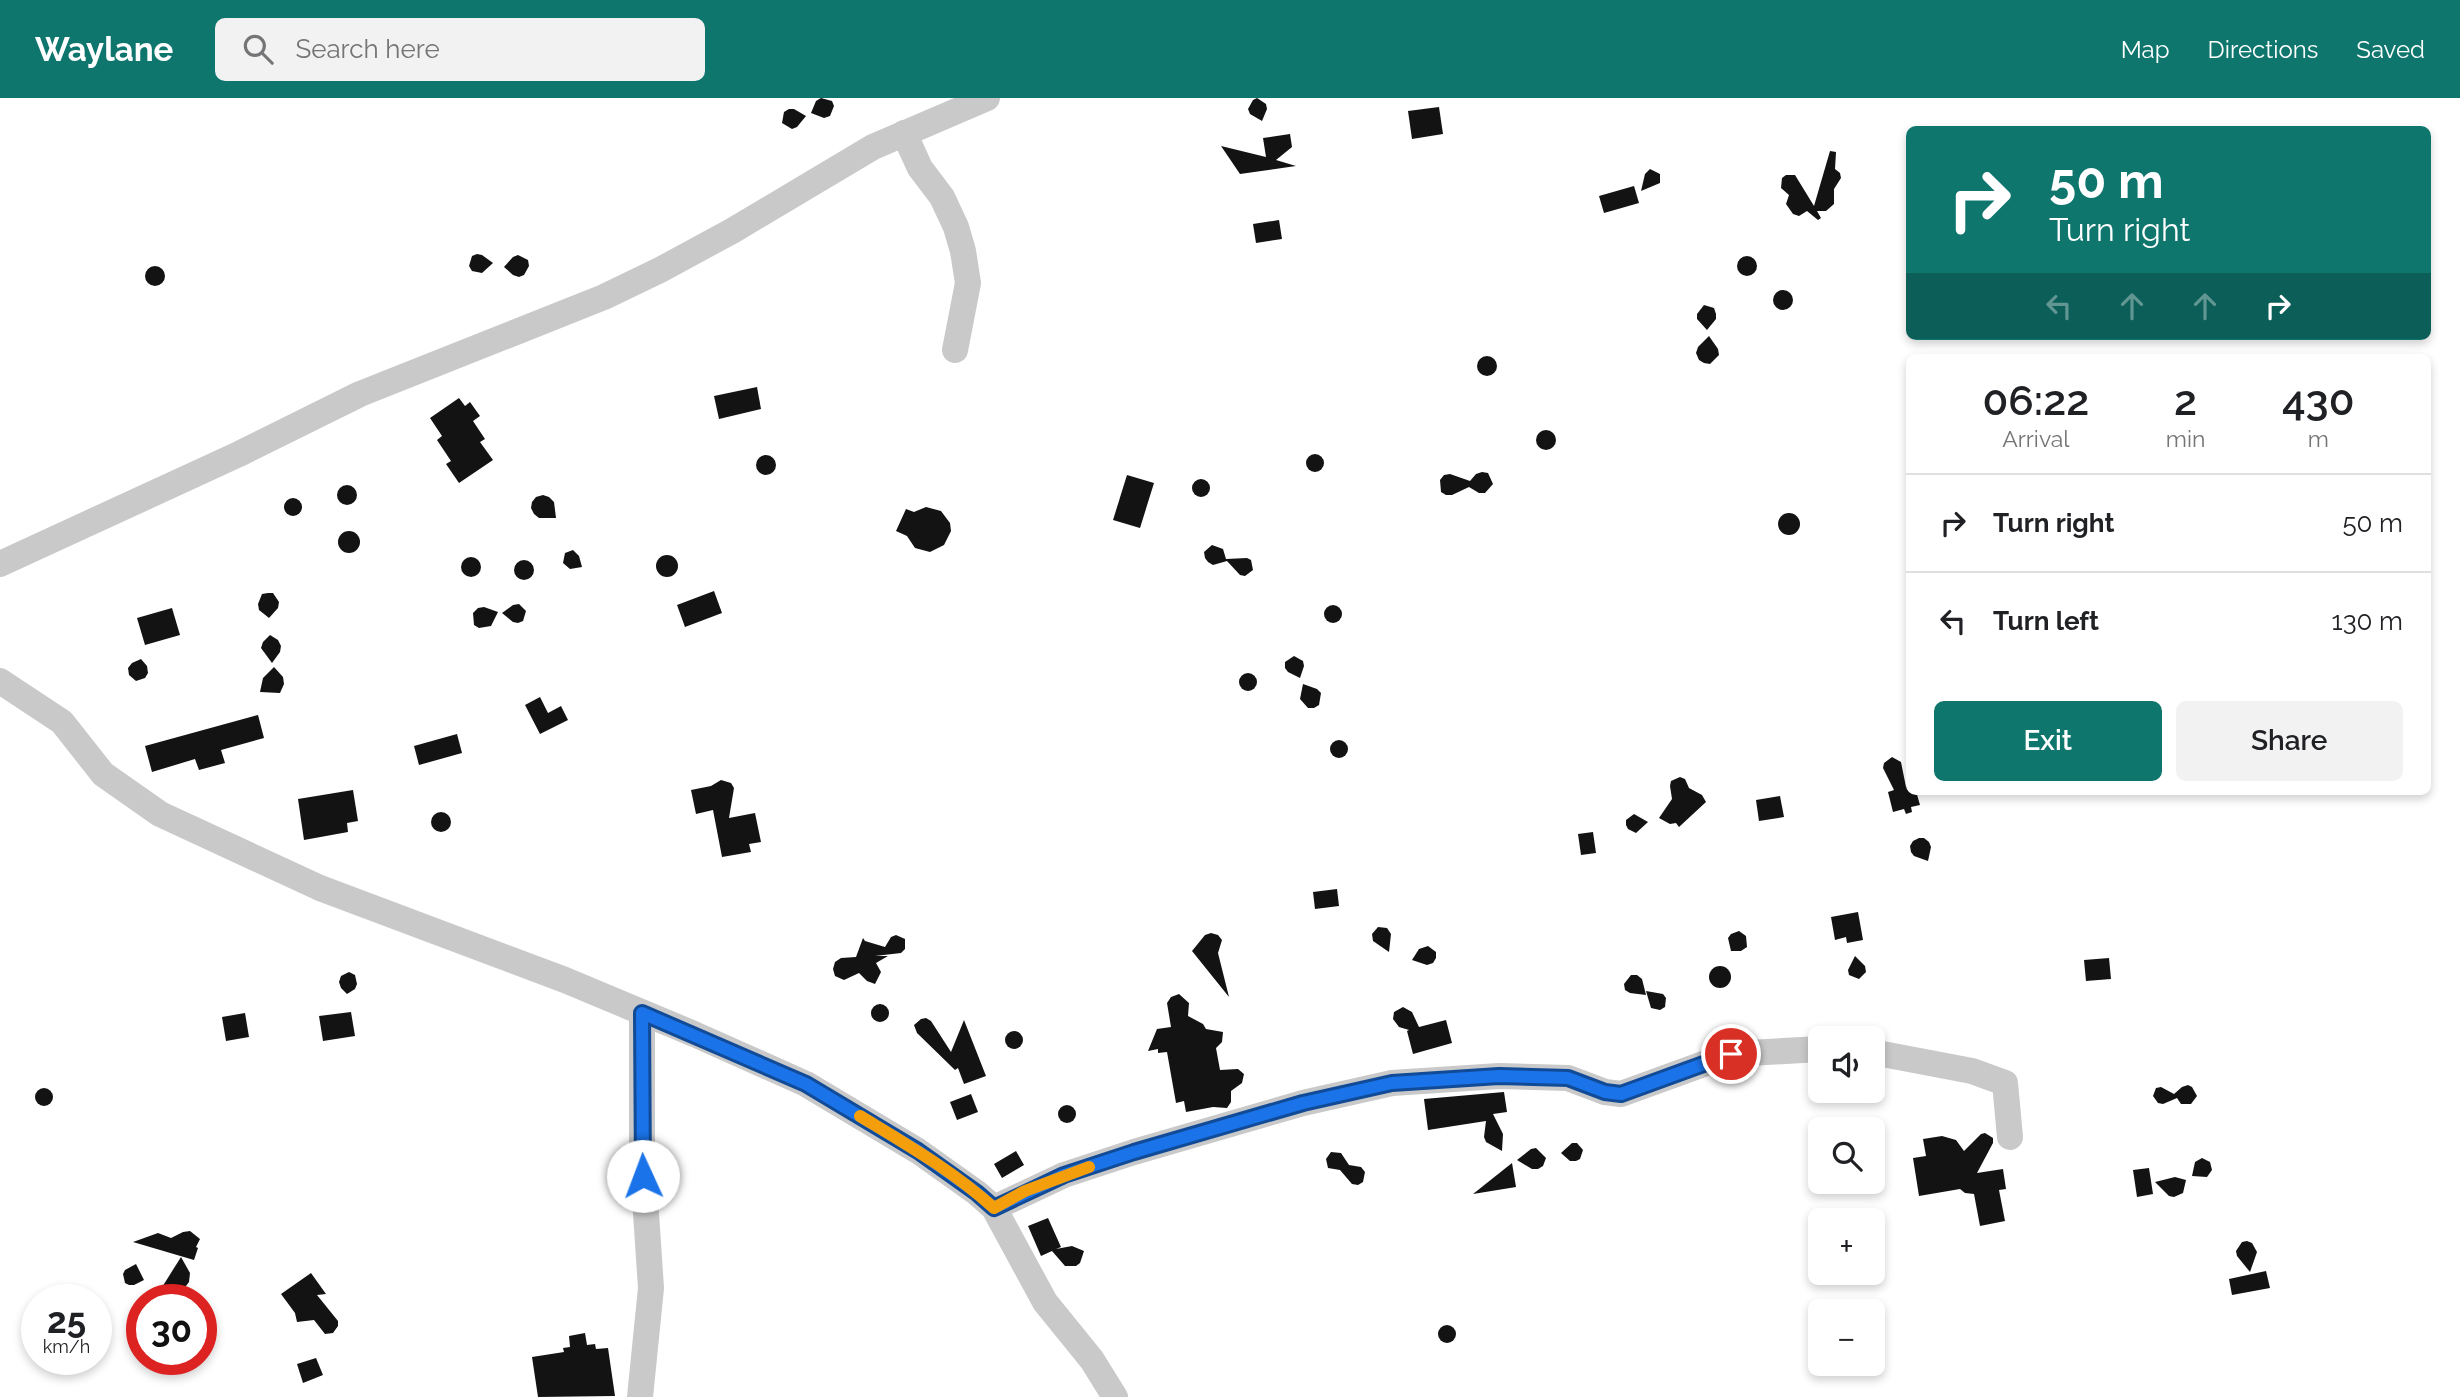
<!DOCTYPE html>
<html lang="en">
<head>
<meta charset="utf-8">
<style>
  body { margin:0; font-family:Raleway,sans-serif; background:#f2f2f2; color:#202124; height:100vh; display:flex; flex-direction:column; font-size:26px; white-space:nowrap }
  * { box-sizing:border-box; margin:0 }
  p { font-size:23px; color:#757577 }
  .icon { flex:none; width:38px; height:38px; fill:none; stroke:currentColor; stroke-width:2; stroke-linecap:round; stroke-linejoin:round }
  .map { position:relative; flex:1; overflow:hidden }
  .side { position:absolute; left:1906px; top:256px; width:525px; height:441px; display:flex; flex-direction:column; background:#fff; border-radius:10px; box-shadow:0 4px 10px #0003 }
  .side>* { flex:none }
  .guide { position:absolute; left:1906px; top:28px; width:525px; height:214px; border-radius:10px; box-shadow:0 4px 10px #0003; background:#0f766e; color:#fff; overflow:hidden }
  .controls { position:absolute; left:1808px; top:928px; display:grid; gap:14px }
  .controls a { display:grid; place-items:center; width:77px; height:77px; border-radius:10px; background:#fff; box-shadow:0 4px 10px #0003; font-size:35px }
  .speed { position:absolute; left:21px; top:1186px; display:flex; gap:14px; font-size:35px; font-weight:700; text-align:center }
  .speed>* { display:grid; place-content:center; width:91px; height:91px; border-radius:50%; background:#fff; box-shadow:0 4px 10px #0003; line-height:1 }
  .speed small { font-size:18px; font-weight:400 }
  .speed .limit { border:10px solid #d22; background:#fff; color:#111 }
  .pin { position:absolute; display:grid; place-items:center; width:60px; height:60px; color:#fff; margin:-30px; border:4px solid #fff; border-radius:50%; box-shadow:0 2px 7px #0007 }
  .me { position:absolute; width:77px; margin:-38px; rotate:358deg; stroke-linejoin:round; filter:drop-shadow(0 0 5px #0008) }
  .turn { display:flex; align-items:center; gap:24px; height:147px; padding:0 28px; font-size:32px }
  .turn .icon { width:91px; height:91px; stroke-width:2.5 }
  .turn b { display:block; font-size:49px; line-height:60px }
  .lanes { display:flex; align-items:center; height:66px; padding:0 28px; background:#0003; justify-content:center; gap:35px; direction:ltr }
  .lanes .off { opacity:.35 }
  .eta { display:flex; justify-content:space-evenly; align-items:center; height:119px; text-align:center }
  .eta b { font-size:42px; font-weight:600; line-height:49px }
  .cta { display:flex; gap:14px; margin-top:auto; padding:14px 28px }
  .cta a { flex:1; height:80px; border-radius:10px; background:#0f766e; color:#fff; font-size:28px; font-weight:600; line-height:80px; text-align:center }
  .cta a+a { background:#f2f2f2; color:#202124 }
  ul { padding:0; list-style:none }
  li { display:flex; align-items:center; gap:21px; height:98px; padding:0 28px; border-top:2px solid #e0e0e0 }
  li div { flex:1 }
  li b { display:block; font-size:26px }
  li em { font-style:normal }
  header { display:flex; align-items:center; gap:42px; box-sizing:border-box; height:98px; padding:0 35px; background:#0f766e; color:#fff }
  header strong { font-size:33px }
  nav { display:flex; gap:38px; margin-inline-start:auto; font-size:24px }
  .search { width:490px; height:63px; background:#f2f2f2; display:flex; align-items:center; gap:18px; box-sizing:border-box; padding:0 24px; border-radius:10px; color:#757577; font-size:26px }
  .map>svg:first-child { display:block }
</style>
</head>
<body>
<header>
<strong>Waylane</strong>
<div class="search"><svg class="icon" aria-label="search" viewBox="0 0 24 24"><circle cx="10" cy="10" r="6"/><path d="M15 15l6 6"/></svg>Search here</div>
<nav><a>Map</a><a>Directions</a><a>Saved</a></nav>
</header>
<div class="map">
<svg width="2460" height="1299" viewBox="0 0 2460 1299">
  <rect width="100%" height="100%" fill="#fff"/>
  <!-- building -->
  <g fill="#131313">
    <polygon points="821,0 832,3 834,8 830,18 824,20 811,15 816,3"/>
    <polygon points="1257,0 1266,6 1267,11 1262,23 1250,16 1248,11 1253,2"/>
    <polygon points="1439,9 1443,36 1412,41 1408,13"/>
    <polygon points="789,11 794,11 806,18 797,29 792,31 782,25 784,14"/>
    <polygon points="1290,36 1292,49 1276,62 1296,68 1240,76 1221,48 1266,59 1263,40"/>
    <polygon points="1830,53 1836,54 1835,71 1840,75 1841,80 1834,91 1834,106 1826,113 1817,113 1821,120 1818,122 1807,113 1799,118 1793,116 1786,106 1789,97 1781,90 1782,80 1786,77 1795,77 1814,108"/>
    <polygon points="1650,71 1660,76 1660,85 1641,93 1645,76"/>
    <polygon points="1634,88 1639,105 1604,115 1599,98"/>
    <polygon points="1279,122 1282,141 1256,145 1253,126"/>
    <polygon points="477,156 482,157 493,165 482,175 472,173 469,168 472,158"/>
    <polygon points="518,157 528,162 529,168 524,177 519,179 513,177 504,169 513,159"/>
    <circle cx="1747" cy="168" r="10"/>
    <circle cx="155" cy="178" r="10"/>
    <circle cx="1783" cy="202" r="10"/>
    <polygon points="1704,207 1714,210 1716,216 1716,221 1707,232 1697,221 1697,216"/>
    <polygon points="1709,238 1718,251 1719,257 1710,266 1704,265 1699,262 1696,255 1698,249"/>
    <circle cx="1487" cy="268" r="10"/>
    <polygon points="757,289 761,311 719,321 714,298"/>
    <polygon points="459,300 465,308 470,304 480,318 473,323 485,341 480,344 493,362 459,385 446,366 451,363 437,342 442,338 430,320"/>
    <circle cx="1546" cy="342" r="10"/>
    <circle cx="1315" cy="365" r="9"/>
    <circle cx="766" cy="367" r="10"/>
    <polygon points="1482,374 1488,375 1493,386 1485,395 1479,395 1469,389 1452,397 1446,397 1441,394 1440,382 1444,377 1450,376 1470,383 1476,376"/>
    <polygon points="1127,377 1154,385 1140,430 1113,422"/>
    <circle cx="1201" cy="390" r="9"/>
    <circle cx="347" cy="397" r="10"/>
    <polygon points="543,397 549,399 554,404 556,420 539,420 534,416 531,410 532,404 536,399"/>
    <circle cx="293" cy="409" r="9"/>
    <polygon points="926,409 941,413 950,425 951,433 944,447 930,454 915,450 907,438 896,433 906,411 914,414"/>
    <circle cx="1789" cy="426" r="11"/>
    <circle cx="349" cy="444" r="11"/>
    <polygon points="1212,447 1223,451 1226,461 1247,460 1251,462 1253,472 1245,478 1240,477 1227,463 1213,467 1208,464 1205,460 1204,454"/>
    <polygon points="573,452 579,458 582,469 570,471 563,465 565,455"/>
    <circle cx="667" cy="468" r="11"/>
    <circle cx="471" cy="469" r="10"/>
    <circle cx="524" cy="472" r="10"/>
    <polygon points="714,493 722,515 685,529 677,507"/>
    <polygon points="268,495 273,495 279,504 278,510 269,520 259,512 258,506 262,496"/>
    <polygon points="519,506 526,513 523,523 518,525 513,524 502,515 513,507"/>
    <circle cx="1333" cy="516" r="9"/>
    <polygon points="484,509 498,514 491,528 479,530 474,527 473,515 478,510"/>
    <polygon points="172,510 180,537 145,547 137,520"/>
    <polygon points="270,537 278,542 281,548 280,554 272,565 261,550 263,544"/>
    <polygon points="1294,558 1303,563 1304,568 1300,580 1288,574 1285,570 1285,564"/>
    <polygon points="141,561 147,568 148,575 145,580 136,583 129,577 128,570 132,565"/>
    <polygon points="274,569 283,579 284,586 280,595 260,594 263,580"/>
    <circle cx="1248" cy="584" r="9"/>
    <polygon points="1303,586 1317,591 1321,595 1319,607 1314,610 1308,610 1300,601"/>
    <polygon points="540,599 548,615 561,608 568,622 540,636 525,607"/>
    <polygon points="258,617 264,640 221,652 225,665 199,672 195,661 152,674 145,648"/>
    <polygon points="457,636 462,655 419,667 414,648"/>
    <circle cx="1339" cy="651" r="9"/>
    <polygon points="1892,659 1901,664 1906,689 1909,688 1909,693 1916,693 1920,707 1911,709 1912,714 1906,716 1904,711 1893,714 1888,694 1894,692 1883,670 1884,665"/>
    <polygon points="1680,679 1685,681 1689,690 1702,697 1706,704 1679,729 1676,725 1670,726 1659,720 1672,701 1670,688 1671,683"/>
    <polygon points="721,682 731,685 734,690 729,720 755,715 761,744 749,746 751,754 722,759 713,712 696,716 691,692 711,688"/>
    <polygon points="353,692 358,723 347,725 348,734 304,742 298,701"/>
    <polygon points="1780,698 1784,719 1759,723 1756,702"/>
    <circle cx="441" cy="724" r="10"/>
    <polygon points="1634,716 1648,724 1636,735 1628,731 1626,727 1626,722"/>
    <polygon points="1593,734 1596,755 1581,757 1578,736"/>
    <polygon points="1919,740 1924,740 1929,744 1931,749 1928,763 1914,758 1911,754 1910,748 1913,743"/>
    <polygon points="1337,791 1339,808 1315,811 1313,794"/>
    <polygon points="1858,814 1863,842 1847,845 1846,839 1835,842 1831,819"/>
    <polygon points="1378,829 1387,830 1391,836 1389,854 1373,843 1372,836"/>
    <polygon points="1739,833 1746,838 1747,849 1741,853 1731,853 1728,840 1731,836"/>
    <polygon points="1211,835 1218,837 1222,842 1218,855 1229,899 1192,853 1205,837"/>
    <polygon points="896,837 905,841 905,851 901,855 875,858 888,858 876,865 881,874 875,886 867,883 859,875 844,882 835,878 833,871 835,864 841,860 856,859 863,840 865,843 885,849 891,839"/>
    <polygon points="1428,848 1436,854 1436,860 1433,865 1427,867 1412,862 1419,851"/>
    <polygon points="1855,858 1865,868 1866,874 1859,881 1849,877 1848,872"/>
    <polygon points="2109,860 2111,881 2086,883 2084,862"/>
    <circle cx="1720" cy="879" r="11"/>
    <polygon points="349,874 355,877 357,886 355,891 347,896 341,890 339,884 341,878"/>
    <polygon points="1631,877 1637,877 1642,881 1646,897 1630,895 1625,892 1624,886"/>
    <polygon points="1646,893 1663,896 1666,900 1665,909 1660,912 1651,910"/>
    <polygon points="1179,896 1189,905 1188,918 1203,926 1206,931 1223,934 1222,944 1216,950 1220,972 1238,971 1244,976 1242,985 1231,993 1231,1004 1227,1010 1213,1009 1186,1014 1184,1003 1176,1005 1167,954 1158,955 1158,951 1148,953 1157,931 1171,929 1167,905 1171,899"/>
    <circle cx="880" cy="915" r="9"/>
    <polygon points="1403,909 1412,914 1419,929 1446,922 1452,945 1413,956 1407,933 1409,932 1399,929 1393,921 1394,914"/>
    <polygon points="351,914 355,938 323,943 319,918"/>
    <polygon points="245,915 249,939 226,943 222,919"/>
    <polygon points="926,920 931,923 951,954 964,922 986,978 964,986 958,970 955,972 917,935 914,927 921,921"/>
    <circle cx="1014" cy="942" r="9"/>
    <polygon points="2188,987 2192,989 2197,998 2191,1006 2181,1006 2177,1000 2163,1006 2158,1005 2153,998 2156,990 2161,989 2174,996 2182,989"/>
    <circle cx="44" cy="999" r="9"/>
    <polygon points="1504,994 1507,1014 1493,1016 1503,1036 1502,1053 1486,1044 1484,1039 1486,1023 1428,1032 1424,1001"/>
    <polygon points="971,996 978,1014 957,1022 950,1004"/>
    <circle cx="1067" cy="1016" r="9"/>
    <polygon points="1985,1035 1993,1040 1993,1045 1977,1075 2003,1071 2006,1091 1999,1092 2005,1123 1980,1128 1974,1096 1965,1095 1960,1091 1919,1098 1913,1060 1926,1058 1923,1041 1942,1038 1956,1042 1964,1053 1981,1036"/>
    <polygon points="1572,1045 1577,1045 1583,1052 1580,1061 1576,1063 1570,1063 1561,1055"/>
    <polygon points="1536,1050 1546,1060 1543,1068 1538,1071 1532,1071 1517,1062 1531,1051"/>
    <polygon points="1016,1053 1024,1067 1002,1080 994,1066"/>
    <polygon points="1331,1054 1341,1055 1349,1067 1361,1069 1365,1074 1363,1084 1358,1087 1352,1086 1340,1072 1328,1070 1326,1061"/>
    <polygon points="2202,1060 2210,1064 2212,1072 2207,1079 2192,1078 2195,1064"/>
    <polygon points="1512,1065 1516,1089 1473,1096"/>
    <polygon points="2149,1070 2153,1096 2137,1099 2133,1072"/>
    <polygon points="2175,1079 2186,1082 2183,1095 2174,1099 2169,1098 2155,1084"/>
    <polygon points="1048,1120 1061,1149 1056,1151 1072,1148 1084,1153 1080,1165 1076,1168 1065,1168 1052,1153 1041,1158 1028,1128"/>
    <polygon points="190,1133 200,1141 196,1149 198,1150 194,1162 133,1144 158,1135 171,1140 183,1134"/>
    <polygon points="2247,1143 2252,1145 2257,1154 2250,1174 2237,1158 2236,1153 2242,1144"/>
    <polygon points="181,1159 190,1175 189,1184 186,1188 159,1194"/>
    <polygon points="136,1166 144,1182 134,1187 129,1187 125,1185 123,1176 125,1172"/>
    <polygon points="2266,1173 2270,1190 2232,1197 2229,1181"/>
    <polygon points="311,1175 326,1196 317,1197 338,1223 338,1228 333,1235 325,1236 314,1222 297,1224 295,1215 281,1196"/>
    <circle cx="1447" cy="1236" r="9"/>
    <polygon points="585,1235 587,1247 595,1246 596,1251 608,1250 615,1298 538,1299 532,1259 564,1254 563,1250 570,1249 569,1238"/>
    <polygon points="316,1260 323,1277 303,1285 297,1266"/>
  </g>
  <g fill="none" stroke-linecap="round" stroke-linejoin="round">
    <!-- minor -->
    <g stroke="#c9c9c9" stroke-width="26">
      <polyline points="904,35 920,70 942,99 956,129 963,153 968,185 955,252"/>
      <polyline points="0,466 239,356 360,296 604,199 660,172 732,133 873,49 987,0"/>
      <polyline points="0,583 62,624 103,676 160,716 320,790 565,882 694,936 806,986 918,1053 977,1095 994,1110 1045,1204 1092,1262 1115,1299"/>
      <polyline points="1872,954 1972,973 2005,985 2010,1039"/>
      <polyline points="994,1110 1064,1077 1134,1054 1303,1005 1392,985 1499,978 1568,980 1605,994 1621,996 1731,956 1820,951"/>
      <polyline points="640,1299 651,1190 642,1055 642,915"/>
    </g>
  </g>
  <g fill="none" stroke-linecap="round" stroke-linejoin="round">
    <!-- route casing -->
    <g stroke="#114b97" stroke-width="18">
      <polyline id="route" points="643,1078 642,915 806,986 918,1053 977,1095 994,1110 1064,1077 1134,1054 1303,1005 1392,985 1499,978 1568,980 1605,994 1621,996 1731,956"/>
    </g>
    <!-- route -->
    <use href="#route" stroke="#1a73e8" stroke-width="12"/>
    <!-- slow -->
    <path stroke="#f59e0b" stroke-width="12" d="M860,1018C906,1046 953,1073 994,1110L1025,1093L1089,1069"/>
  </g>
</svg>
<div class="controls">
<a><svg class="icon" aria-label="sound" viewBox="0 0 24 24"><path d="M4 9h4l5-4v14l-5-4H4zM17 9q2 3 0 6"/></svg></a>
<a><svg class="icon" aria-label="search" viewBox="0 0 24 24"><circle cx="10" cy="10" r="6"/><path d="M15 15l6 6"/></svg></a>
<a>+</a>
<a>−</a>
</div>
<div class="speed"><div>25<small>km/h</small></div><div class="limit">30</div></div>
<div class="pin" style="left:1731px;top:956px;background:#d93025"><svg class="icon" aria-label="arrive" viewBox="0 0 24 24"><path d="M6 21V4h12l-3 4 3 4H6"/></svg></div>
<svg class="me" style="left:643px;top:1078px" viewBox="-20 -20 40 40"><circle r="19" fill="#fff"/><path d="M0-13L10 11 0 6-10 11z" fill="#1a73e8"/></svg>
<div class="guide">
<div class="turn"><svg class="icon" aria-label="right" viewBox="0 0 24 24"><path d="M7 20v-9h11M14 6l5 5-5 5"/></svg><div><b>50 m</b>Turn right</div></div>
<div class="lanes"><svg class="icon off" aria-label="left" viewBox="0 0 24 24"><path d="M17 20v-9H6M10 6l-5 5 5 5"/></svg><svg class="icon off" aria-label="ahead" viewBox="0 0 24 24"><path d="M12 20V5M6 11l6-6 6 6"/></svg><svg class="icon off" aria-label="ahead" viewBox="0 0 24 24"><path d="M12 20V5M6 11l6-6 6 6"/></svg><svg class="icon" aria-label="right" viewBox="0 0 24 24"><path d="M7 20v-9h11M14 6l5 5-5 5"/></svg></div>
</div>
<section class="side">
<div class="eta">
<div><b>06:22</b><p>Arrival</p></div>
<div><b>2</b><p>min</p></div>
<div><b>430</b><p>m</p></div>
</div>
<ul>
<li><svg class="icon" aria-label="right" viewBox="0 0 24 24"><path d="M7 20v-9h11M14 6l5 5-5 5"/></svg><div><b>Turn right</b></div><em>50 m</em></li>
<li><svg class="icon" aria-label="left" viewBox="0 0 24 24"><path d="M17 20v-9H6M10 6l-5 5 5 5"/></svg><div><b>Turn left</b></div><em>130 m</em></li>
</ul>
<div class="cta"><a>Exit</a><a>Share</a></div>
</section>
</div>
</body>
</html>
